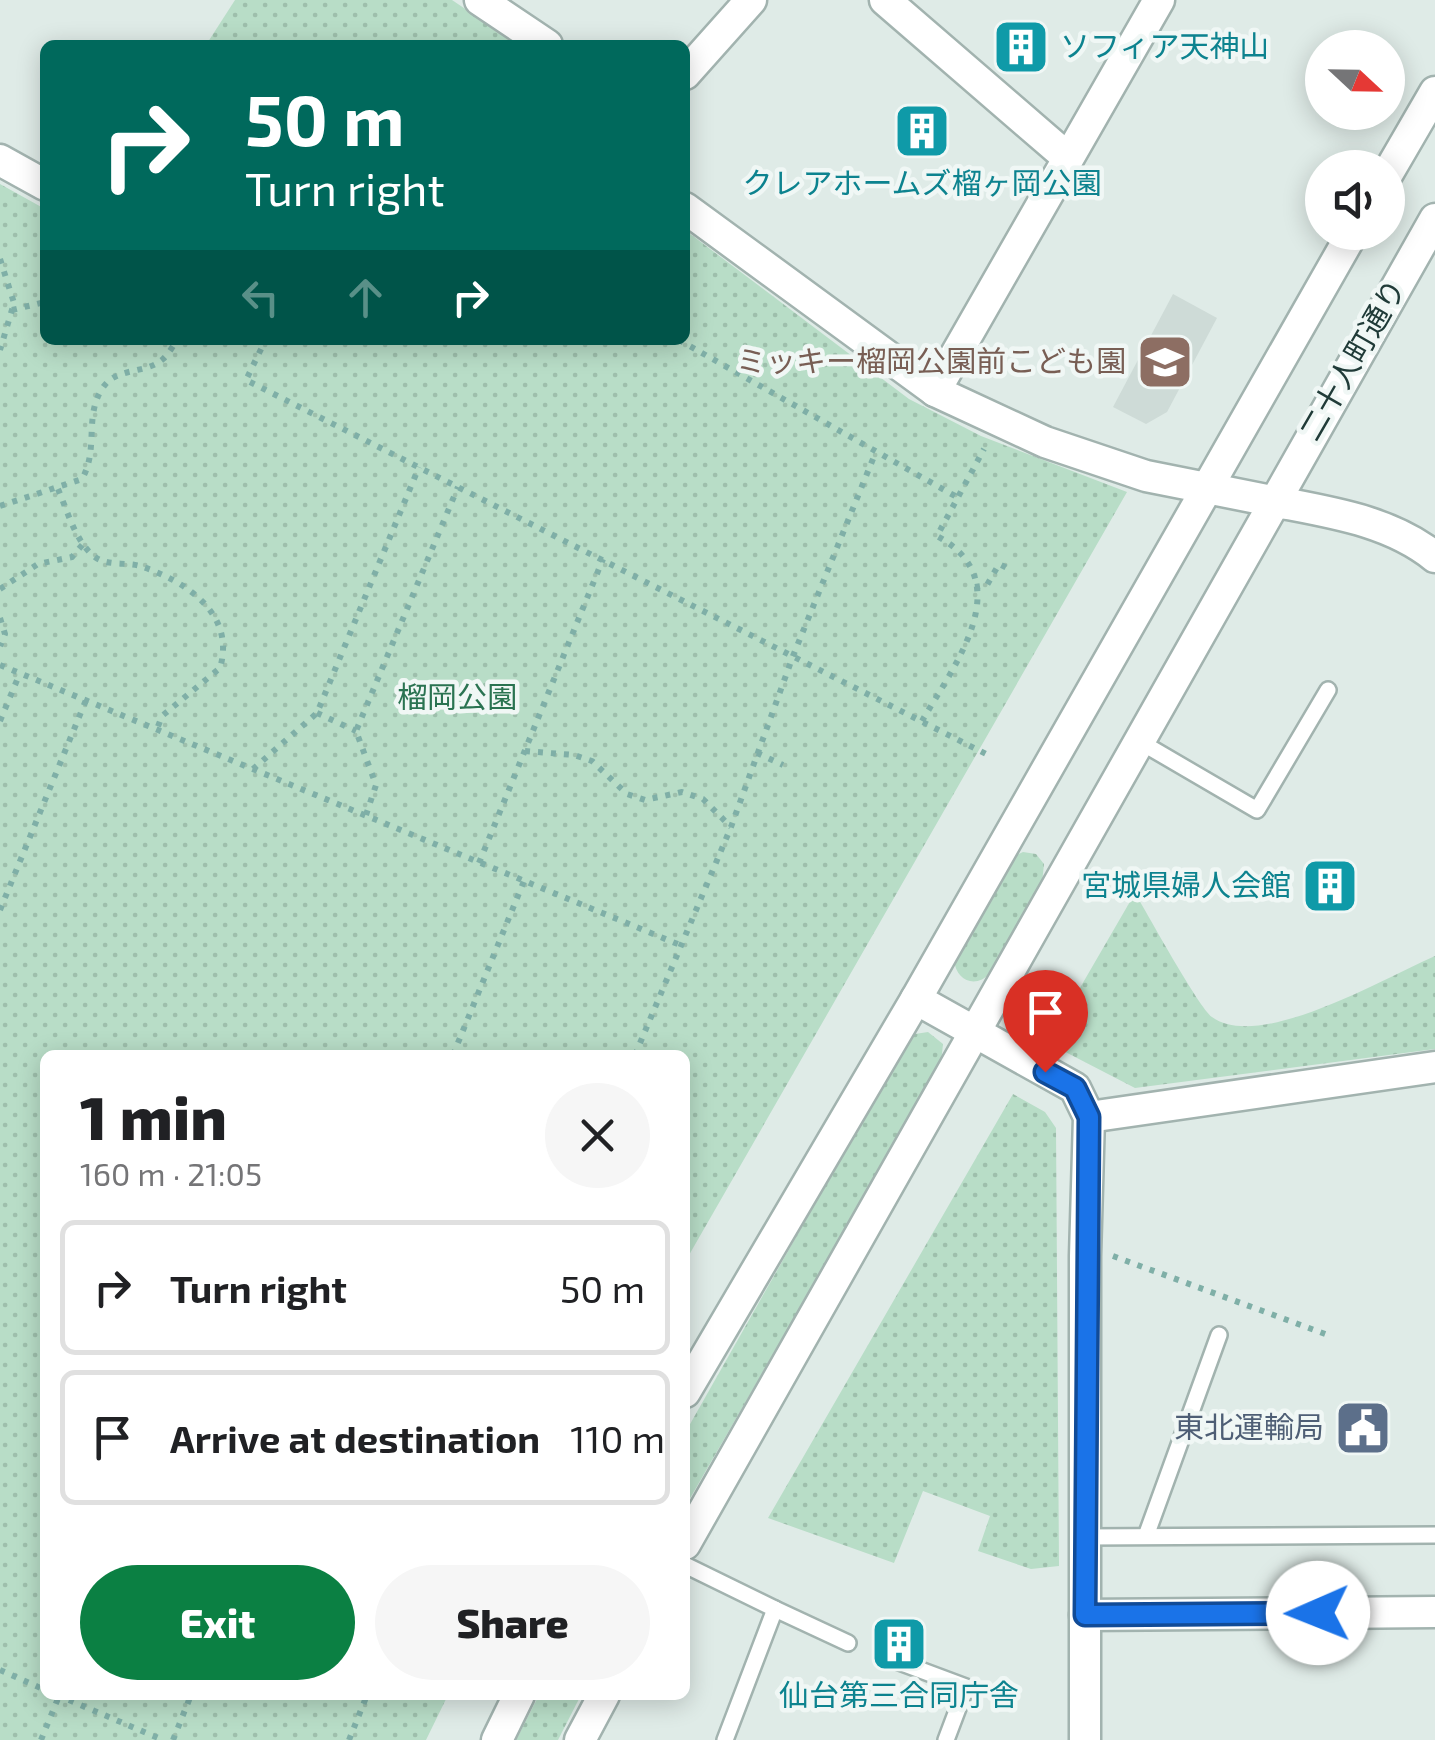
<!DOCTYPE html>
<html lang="en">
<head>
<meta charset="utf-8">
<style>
  body { margin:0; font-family:"Exo 2","Noto Sans JP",sans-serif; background:#f6f6f6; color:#202124; height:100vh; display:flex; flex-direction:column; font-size:38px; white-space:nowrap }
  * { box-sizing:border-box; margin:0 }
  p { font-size:32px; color:#757577 }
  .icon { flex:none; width:55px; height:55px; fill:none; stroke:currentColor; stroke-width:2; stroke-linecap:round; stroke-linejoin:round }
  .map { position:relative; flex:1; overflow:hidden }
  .panel { position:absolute; left:40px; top:1050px; width:650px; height:650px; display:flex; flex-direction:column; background:#fff; border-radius:15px; box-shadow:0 5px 25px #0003 }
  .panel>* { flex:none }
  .banner { position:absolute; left:40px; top:40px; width:650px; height:305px; border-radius:15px; box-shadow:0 5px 25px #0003; background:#00695c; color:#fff; overflow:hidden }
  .needle { width:65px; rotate:112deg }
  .controls { position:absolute; left:1305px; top:30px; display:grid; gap:20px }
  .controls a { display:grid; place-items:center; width:100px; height:100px; border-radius:50%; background:#fff; box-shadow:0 5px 25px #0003; font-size:50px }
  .pin { position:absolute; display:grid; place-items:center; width:85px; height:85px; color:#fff; margin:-102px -42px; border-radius:50% 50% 50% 0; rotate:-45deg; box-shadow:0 0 10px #0007 }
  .pin .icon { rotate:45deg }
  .me { position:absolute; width:110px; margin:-55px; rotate:269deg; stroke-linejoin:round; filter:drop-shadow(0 0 8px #0008) }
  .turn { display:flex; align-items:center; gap:35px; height:210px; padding:0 40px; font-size:45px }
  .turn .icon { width:130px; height:130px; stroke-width:2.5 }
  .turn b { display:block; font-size:70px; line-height:85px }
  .lanes { display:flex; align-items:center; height:95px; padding:0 40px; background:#0003; justify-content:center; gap:50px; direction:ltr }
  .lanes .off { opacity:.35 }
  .round { display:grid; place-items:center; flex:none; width:105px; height:105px; border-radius:52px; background:#f6f6f6 }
  .summary { display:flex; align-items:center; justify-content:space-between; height:170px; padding:0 40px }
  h1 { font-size:60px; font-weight:800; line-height:75px }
  .cta { display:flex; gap:20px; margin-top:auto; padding:20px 40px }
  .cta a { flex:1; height:115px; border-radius:60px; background:#0b8043; color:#fff; font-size:40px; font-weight:800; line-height:115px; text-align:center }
  .cta a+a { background:#f6f6f6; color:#202124 }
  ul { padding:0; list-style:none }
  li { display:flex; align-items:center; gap:30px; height:135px; margin:0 20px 15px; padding:0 20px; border:5px solid #e0e0e0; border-radius:15px }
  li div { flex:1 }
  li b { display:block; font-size:38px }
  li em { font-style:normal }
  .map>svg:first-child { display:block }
</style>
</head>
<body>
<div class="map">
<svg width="1435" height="1740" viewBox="0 0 1435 1740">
  <defs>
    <pattern id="green-dots" width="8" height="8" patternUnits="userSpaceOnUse" patternTransform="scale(2.5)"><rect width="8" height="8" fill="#b8ddc7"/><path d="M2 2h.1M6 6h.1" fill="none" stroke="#9ebfac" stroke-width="1.8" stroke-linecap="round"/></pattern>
  </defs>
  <rect width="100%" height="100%" fill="#dfebe7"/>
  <!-- built -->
  <polygon fill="#cedbd7" points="1173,294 1217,318 1167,412 1146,424 1113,407"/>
  <!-- green -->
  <g fill="url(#green-dots)">
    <polygon points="235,0 452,0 519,45 206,45"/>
    <polygon points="0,184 45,209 45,340 685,340 685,230 909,399 981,436 1127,492 685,1262 685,1055 45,1055 45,1695 448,1695 426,1740 0,1740"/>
    <path d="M1023,852L1036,854L1044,864L1042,883L990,973C976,989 956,981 954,960L1012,857Z"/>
    <path d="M1135,893C1147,913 1199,1008 1212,1017C1260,1052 1386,977 1435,956V1049L1135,1088L1048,1043Z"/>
    <polygon points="928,1032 943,1044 941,1063 685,1507 685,1433 906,1043 915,1034"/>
    <polygon points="1013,1094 1045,1112 1056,1128 1059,1566 1031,1569 978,1551 990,1516 923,1491 894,1563 768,1518"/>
    <polygon points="539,1695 581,1695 558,1740 516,1740"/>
  </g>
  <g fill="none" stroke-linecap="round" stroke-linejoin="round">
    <!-- service casing -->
    <g stroke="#a2b3af" stroke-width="20">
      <g id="service">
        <polyline points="1137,740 1257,810 1328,690"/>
        <polyline points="1146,1536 1219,1335"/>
        <polyline points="1085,1537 1435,1535"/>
        <polyline points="685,1565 775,1609 725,1740"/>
        <polyline points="775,1609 848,1643"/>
        <polyline points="891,1659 966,1687 946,1740"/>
      </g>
    </g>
    <!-- minor casing -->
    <g stroke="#a2b3af" stroke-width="35">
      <g id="minor">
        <polyline points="480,0 547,45"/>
        <polyline points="885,0 1068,158"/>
        <polyline points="685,74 751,0"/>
        <path d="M1272,501C1328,512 1389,520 1435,557"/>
        <polyline points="1089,1117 1435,1067"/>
        <polyline points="1085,1615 1435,1612"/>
      </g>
    </g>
    <!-- tertiary casing -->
    <g stroke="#a2b3af" stroke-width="35">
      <g id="tertiary">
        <polyline points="0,160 45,185"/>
        <polyline points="1388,173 1435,92"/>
        <polyline points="685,208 935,391 1045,442 1146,476 1272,501"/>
        <polyline points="935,391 1159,0"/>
        <polyline points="916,999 1075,1088 1089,1117 1085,1256 1085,1740"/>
        <polyline points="685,1392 916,999 1353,232"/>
        <polyline points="685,1544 1435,219"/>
        <polyline points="497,1740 519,1695"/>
        <polyline points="580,1740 604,1695"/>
      </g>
    </g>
    <!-- path -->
    <g stroke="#7fafa7" stroke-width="6" stroke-dasharray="5 8" stroke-linecap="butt">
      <polyline points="0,259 14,303 0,350"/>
      <polyline points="12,310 45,302"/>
      <polyline points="256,340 263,345 246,380 992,757"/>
      <polyline points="679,340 955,496"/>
      <path d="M58,489C67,510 76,543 95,557C107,566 126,562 140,566C186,581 236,614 220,668L162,716L157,729"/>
      <path d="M0,506L82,479C99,449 84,417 102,389C116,366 145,375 163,359C168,355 173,346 177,340"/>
      <polyline points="975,587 987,585 999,564 1007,568"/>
      <polyline points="0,589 38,564 72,557 83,544"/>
      <polyline points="0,618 5,634 0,646"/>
      <polyline points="0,665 680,945"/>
      <polyline points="317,713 356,731"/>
      <polyline points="0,721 20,673"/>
      <path d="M922,721C955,664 1020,581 937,536L984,449"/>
      <polyline points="525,751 574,755 592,761 627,794 645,800 682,792 703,799 731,827"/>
      <polyline points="757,753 783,765"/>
      <polyline points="253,769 317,713 419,467"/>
      <polyline points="366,815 376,785 356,731 458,487"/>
      <polyline points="479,863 603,559"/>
      <polyline points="0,910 86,700"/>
      <polyline points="453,1055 524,881"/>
      <polyline points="635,1055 731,827 793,656 875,454"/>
      <polyline points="1113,1256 1328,1335"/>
      <polyline points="0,1670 45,1690"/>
      <polyline points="57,1695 163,1740"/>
      <polyline points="41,1740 59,1696"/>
      <polyline points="173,1740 191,1695"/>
      <polyline points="349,1740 367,1695"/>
    </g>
    <!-- service -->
    <use href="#service" stroke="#fff" stroke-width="15"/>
    <!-- minor -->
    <use href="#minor" stroke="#fff" stroke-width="30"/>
    <!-- tertiary -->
    <use href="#tertiary" stroke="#fff" stroke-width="30"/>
  </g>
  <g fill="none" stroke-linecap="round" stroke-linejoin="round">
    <!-- route casing -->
    <g stroke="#114b97" stroke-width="25">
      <polyline id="route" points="1045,1072 1075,1088 1089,1117 1085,1615 1318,1613"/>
    </g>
    <!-- route -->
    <use href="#route" stroke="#1a73e8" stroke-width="18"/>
  </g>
  <!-- icons -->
  <defs>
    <g id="building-square" transform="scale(2.875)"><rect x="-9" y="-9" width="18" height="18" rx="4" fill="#0f9aa8" stroke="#f0f7f5"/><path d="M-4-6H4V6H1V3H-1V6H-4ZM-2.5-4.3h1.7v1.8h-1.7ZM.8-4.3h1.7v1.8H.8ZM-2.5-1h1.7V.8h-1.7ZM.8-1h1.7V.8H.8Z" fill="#fff"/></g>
    <g id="school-square" transform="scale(2.875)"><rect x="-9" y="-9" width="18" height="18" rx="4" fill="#8d6e63" stroke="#f0f7f5"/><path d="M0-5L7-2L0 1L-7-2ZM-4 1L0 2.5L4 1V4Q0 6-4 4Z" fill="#fff"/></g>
    <g id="civic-square" transform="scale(2.875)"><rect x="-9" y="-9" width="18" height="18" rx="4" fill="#5c6f8a" stroke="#f0f7f5"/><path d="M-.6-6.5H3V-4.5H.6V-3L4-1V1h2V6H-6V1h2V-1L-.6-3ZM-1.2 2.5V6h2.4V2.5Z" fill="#fff"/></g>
  </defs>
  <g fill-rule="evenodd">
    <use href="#building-square" x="1021" y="47"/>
    <use href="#building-square" x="922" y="131"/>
    <use href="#school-square" x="1165" y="362"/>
    <use href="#building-square" x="1330" y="886"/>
    <use href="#civic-square" x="1363" y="1428"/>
    <use href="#building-square" x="899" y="1644"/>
  </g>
  <g text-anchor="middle" stroke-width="9" stroke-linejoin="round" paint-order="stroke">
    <!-- culture labels -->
    <g font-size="30" fill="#0d838f" stroke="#f0f7f5">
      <text x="1060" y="57" text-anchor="start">ソフィア天神山</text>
      <text x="922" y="194">クレアホームズ榴ヶ岡公園</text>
      <text x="1291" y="896" text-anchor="end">宮城県婦人会館</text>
      <text x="899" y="1706">仙台第三合同庁舎</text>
    </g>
    <!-- street labels -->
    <g font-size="30" fill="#203b38" stroke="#f0f7f5">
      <text transform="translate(1353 360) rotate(-60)" y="10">二十人町通り</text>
    </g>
    <!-- education labels -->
    <g font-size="30" fill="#785e54" stroke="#f0f7f5" text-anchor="end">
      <text x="1126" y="372">ミッキー榴岡公園前こども園</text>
    </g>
    <!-- park labels -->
    <g font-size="30" fill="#2a7351" stroke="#f0f7f5">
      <text x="457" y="708">榴岡公園</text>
    </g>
    <!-- service labels -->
    <g font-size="30" fill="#4e5e75" stroke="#f0f7f5" text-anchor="end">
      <text x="1324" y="1438">東北運輸局</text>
    </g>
  </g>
</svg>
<div class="controls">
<a><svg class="needle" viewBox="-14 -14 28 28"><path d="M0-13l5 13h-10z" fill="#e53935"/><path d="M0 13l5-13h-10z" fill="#757577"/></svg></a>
<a><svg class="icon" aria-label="sound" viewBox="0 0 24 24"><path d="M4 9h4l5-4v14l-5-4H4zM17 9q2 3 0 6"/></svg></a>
</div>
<div class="pin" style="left:1045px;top:1072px;background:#d93025"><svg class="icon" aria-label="arrive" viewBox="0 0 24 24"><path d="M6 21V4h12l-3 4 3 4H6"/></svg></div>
<svg class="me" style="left:1318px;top:1613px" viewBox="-20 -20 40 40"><circle r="19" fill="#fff"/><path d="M0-13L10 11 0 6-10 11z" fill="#1a73e8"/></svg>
<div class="banner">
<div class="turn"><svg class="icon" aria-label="right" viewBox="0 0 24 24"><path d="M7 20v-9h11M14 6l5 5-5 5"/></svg><div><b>50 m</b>Turn right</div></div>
<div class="lanes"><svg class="icon off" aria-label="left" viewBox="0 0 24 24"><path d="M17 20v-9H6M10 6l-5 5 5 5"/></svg><svg class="icon off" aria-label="ahead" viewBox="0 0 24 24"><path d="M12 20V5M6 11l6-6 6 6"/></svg><svg class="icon" aria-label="right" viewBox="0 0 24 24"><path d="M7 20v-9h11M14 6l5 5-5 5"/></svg></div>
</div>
<section class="panel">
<div class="summary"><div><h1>1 min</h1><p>160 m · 21:05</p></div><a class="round"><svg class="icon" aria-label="close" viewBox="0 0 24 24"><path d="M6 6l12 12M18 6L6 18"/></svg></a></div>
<ul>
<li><svg class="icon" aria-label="right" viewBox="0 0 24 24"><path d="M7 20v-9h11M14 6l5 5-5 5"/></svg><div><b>Turn right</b></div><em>50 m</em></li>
<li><svg class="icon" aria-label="arrive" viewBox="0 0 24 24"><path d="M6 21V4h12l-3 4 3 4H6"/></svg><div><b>Arrive at destination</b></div><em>110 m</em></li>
</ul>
<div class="cta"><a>Exit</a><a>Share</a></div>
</section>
</div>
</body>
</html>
